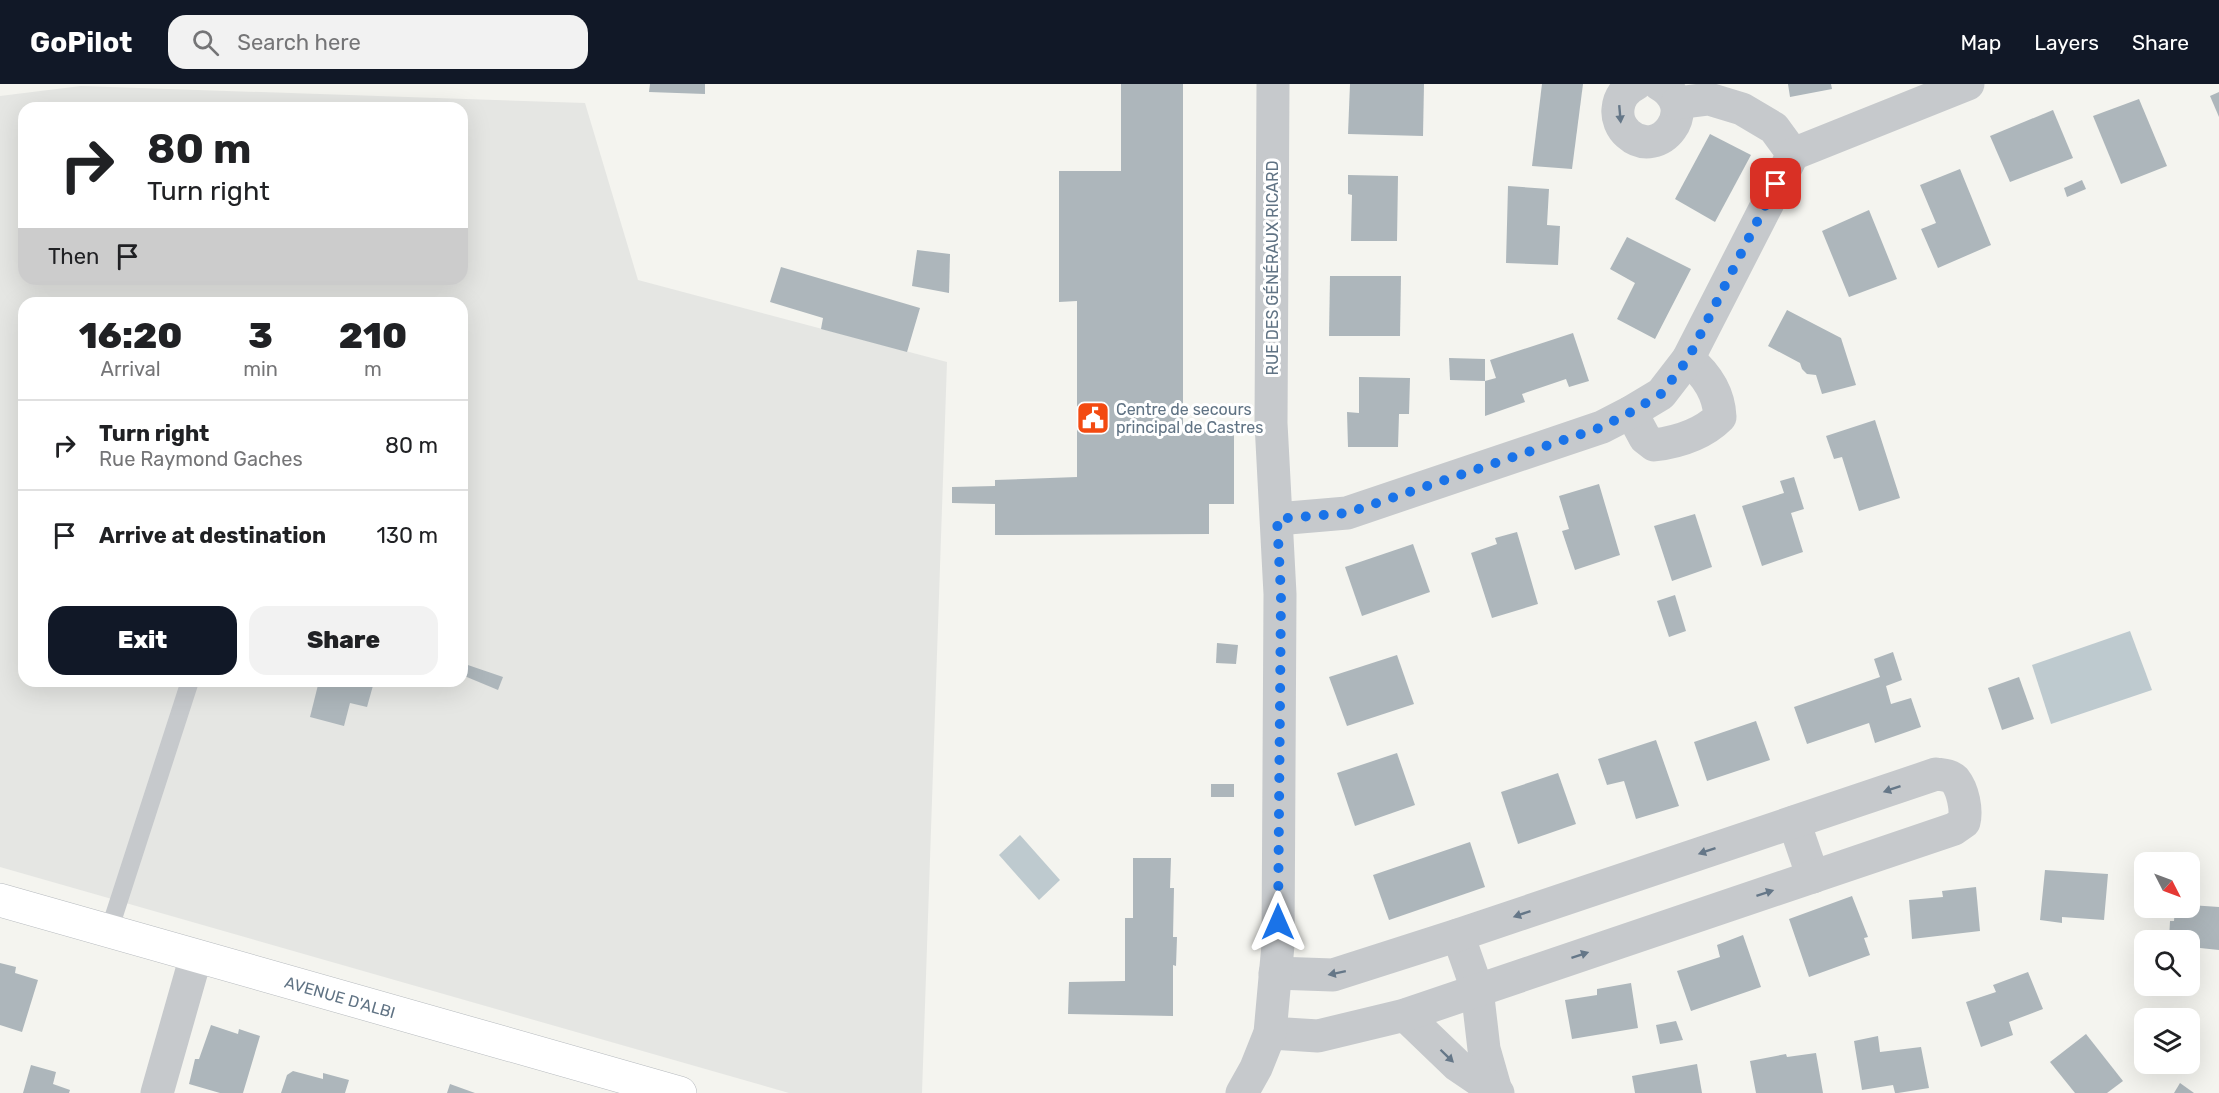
<!DOCTYPE html>
<html lang="en">
<head>
<meta charset="utf-8">
<style>
  body { margin:0; font-family:Rubik,sans-serif; background:#f2f2f2; color:#202124; height:100vh; display:flex; flex-direction:column; font-size:22px; white-space:nowrap }
  * { box-sizing:border-box; margin:0 }
  p { font-size:20px; color:#757577 }
  .icon { flex:none; width:33px; height:33px; fill:none; stroke:currentColor; stroke-width:2; stroke-linecap:round; stroke-linejoin:round }
  .map { position:relative; flex:1; overflow:hidden }
  .drawer { position:absolute; left:18px; top:213px; width:450px; height:390px; display:flex; flex-direction:column; background:#fff; border-radius:18px; box-shadow:0 6px 24px #0002 }
  .drawer>* { flex:none }
  .banner { position:absolute; left:18px; top:18px; width:450px; height:183px; border-radius:18px; box-shadow:0 6px 24px #0002; background:#fff; color:#202124; overflow:hidden }
  .needle { width:39px; rotate:132deg }
  .controls { position:absolute; left:2134px; top:768px; display:grid; gap:12px }
  .controls a { display:grid; place-items:center; width:66px; height:66px; border-radius:12px; background:#fff; box-shadow:0 6px 24px #0002; font-size:30px }
  .pin { position:absolute; display:grid; place-items:center; width:51px; height:51px; color:#fff; margin:-26px; border-radius:12px; box-shadow:0 3px 9px #0006 }
  .me { position:absolute; width:66px; margin:-33px; rotate:0deg; stroke-linejoin:round; filter:drop-shadow(0 0 4px #0008) }
  .turn { display:flex; align-items:center; gap:21px; height:126px; padding:0 30px; font-size:27px }
  .turn .icon { width:78px; height:78px; stroke-width:2.5 }
  .turn b { display:block; font-size:42px; line-height:51px }
  .then { display:flex; align-items:center; height:57px; padding:0 30px; background:#0003; gap:12px; font-size:22px }
  .eta { display:flex; justify-content:space-evenly; align-items:center; height:102px; text-align:center }
  .eta b { font-size:36px; font-weight:800; line-height:42px }
  .primary-button { display:flex; gap:12px; margin-top:auto; padding:12px 30px }
  .primary-button a { flex:1; height:69px; border-radius:18px; background:#111827; color:#fff; font-size:24px; font-weight:800; line-height:69px; text-align:center }
  .primary-button a+a { background:#f2f2f2; color:#202124 }
  ul { padding:0; list-style:none }
  li { display:flex; align-items:center; gap:18px; height:90px; padding:0 30px; border-top:2px solid #e0e0e0 }
  li div { flex:1 }
  li b { display:block; font-size:22px }
  li em { font-style:normal }
  header { display:flex; align-items:center; gap:36px; box-sizing:border-box; height:84px; padding:0 30px; background:#111827; color:#fff }
  header strong { font-size:28px }
  nav { display:flex; gap:33px; margin-inline-start:auto; font-size:21px }
  .search { width:420px; height:54px; background:#f2f2f2; display:flex; align-items:center; gap:15px; box-sizing:border-box; padding:0 21px; border-radius:18px; color:#757577; font-size:22px }
  .map>svg:first-child { display:block }
</style>
</head>
<body>
<header>
<strong>GoPilot</strong>
<div class="search"><svg class="icon" aria-label="search" viewBox="0 0 24 24"><circle cx="10" cy="10" r="6"/><path d="M15 15l6 6"/></svg>Search here</div>
<nav><a>Map</a><a>Layers</a><a>Share</a></nav>
</header>
<div class="map">
<svg width="2219" height="1009" viewBox="0 0 2219 1009">
  <rect width="100%" height="100%" fill="#f4f4ef"/>
  <!-- built -->
  <path fill="#e5e6e3" fill-rule="evenodd" d="M81,2L585,19L638,196L947,278L922,1009H789L0,783V12ZM24,24H462V195H24ZM24,219H462V597H24Z"/>
  <!-- water -->
  <g fill="#becacf">
    <polygon points="2130,547 2152,606 2051,640 2032,581"/>
    <polygon points="1020,751 1060,796 1039,816 999,771"/>
  </g>
  <!-- building -->
  <g fill="#adb6bb">
    <polygon points="650,0 705,0 705,10 649,8"/>
    <polygon points="1121,0 1183,0 1183,345 1234,344 1234,420 1209,420 1209,450 995,451 995,420 952,419 952,403 995,402 995,396 1077,393 1077,217 1059,218 1059,87 1121,87"/>
    <polygon points="1350,0 1424,0 1423,52 1348,50"/>
    <polygon points="1542,0 1583,0 1572,85 1532,82"/>
    <polygon points="1788,0 1831,0 1832,5 1790,13"/>
    <polygon points="2219,8 2219,33 2210,12"/>
    <polygon points="2139,15 2167,82 2121,100 2093,32"/>
    <polygon points="2053,26 2073,74 2010,98 1990,52"/>
    <polygon points="1710,50 1751,71 1715,138 1675,115"/>
    <polygon points="1960,85 1991,161 1938,184 1921,145 1936,139 1920,101"/>
    <polygon points="1348,91 1398,92 1397,157 1351,157 1352,111 1348,110"/>
    <polygon points="2082,96 2086,105 2067,113 2064,104"/>
    <polygon points="1508,102 1549,105 1547,141 1560,142 1558,181 1506,179"/>
    <polygon points="1869,126 1897,195 1849,213 1822,147"/>
    <polygon points="1627,153 1691,185 1655,255 1617,235 1635,199 1610,185"/>
    <polygon points="917,166 950,170 949,209 912,202"/>
    <polygon points="781,183 920,224 907,268 821,245 823,234 770,218"/>
    <polygon points="1330,192 1401,192 1400,252 1329,252"/>
    <polygon points="1787,226 1841,254 1856,301 1822,310 1816,291 1807,290 1802,285 1800,279 1768,262"/>
    <polygon points="1573,249 1589,297 1569,303 1566,295 1522,310 1525,318 1485,332 1485,297 1496,294 1490,276"/>
    <polygon points="1449,274 1485,275 1485,297 1450,296"/>
    <polygon points="1359,293 1410,294 1409,330 1399,330 1398,363 1348,363 1347,328 1359,329"/>
    <polygon points="1875,336 1900,414 1859,427 1842,373 1834,375 1826,352"/>
    <polygon points="1794,393 1804,425 1791,429 1803,468 1762,482 1742,422 1784,409 1780,397"/>
    <polygon points="1599,400 1620,471 1575,486 1562,447 1569,445 1559,412"/>
    <polygon points="1695,430 1712,483 1672,497 1654,442"/>
    <polygon points="1517,448 1538,520 1492,534 1471,469 1497,460 1495,454"/>
    <polygon points="1413,460 1430,508 1362,532 1345,483"/>
    <polygon points="1675,511 1686,547 1669,553 1657,517"/>
    <polygon points="1217,559 1238,561 1236,580 1216,579"/>
    <polygon points="1893,568 1902,596 1886,602 1891,620 1911,614 1921,643 1875,659 1869,639 1807,660 1794,623 1880,593 1874,575"/>
    <polygon points="1397,571 1414,620 1347,642 1329,593"/>
    <polygon points="462,579 503,593 498,606 462,591"/>
    <polygon points="2019,593 2034,635 2002,646 1988,604"/>
    <polygon points="319,597 372,597 374,598 367,623 350,619 344,642 310,633"/>
    <polygon points="1756,637 1770,676 1707,697 1694,658"/>
    <polygon points="1656,656 1679,722 1636,735 1624,697 1607,701 1598,675"/>
    <polygon points="1397,669 1415,721 1355,742 1337,689"/>
    <polygon points="1558,689 1576,740 1518,760 1501,708"/>
    <rect x="1211" y="700" width="23" height="13"/>
    <polygon points="1470,758 1485,803 1389,836 1373,791"/>
    <polygon points="1133,774 1171,774 1170,804 1174,804 1173,853 1177,853 1176,882 1173,881 1173,932 1068,930 1069,898 1125,897 1125,834 1133,834"/>
    <polygon points="2045,786 2108,790 2104,836 2062,833 2062,839 2040,836"/>
    <polygon points="1976,803 1980,847 1912,855 1909,816 1943,813 1942,807"/>
    <polygon points="1852,812 1868,853 1864,854 1870,871 1809,893 1789,835"/>
    <polygon points="2190,821 2219,823 2219,866 2200,864 2200,871 2190,870 2190,856 2169,856 2170,837 2174,837 2175,824 2190,824"/>
    <polygon points="1743,851 1761,903 1691,927 1677,887 1720,873 1717,861"/>
    <polygon points="0,879 16,883 15,889 38,896 22,948 0,941"/>
    <polygon points="2028,888 2043,925 2009,938 2013,951 1981,963 1966,918 1996,908 1993,901"/>
    <polygon points="1631,899 1638,944 1572,955 1565,916 1597,911 1597,905"/>
    <polygon points="1676,937 1683,956 1660,960 1656,941"/>
    <polygon points="211,941 238,950 239,945 260,952 243,1009 220,1009 189,1000 195,975 199,975"/>
    <polygon points="2086,950 2123,997 2107,1009 2075,1009 2050,978"/>
    <polygon points="1878,952 1880,968 1921,963 1929,1004 1898,1009 1895,1009 1893,1001 1862,1006 1854,957"/>
    <polygon points="1816,969 1823,1009 1756,1009 1750,977 1786,970 1787,973"/>
    <polygon points="1697,980 1702,1009 1635,1009 1632,992"/>
    <polygon points="31,981 56,988 53,1000 70,1006 69,1009 23,1009"/>
    <polygon points="293,987 323,995 323,989 349,996 345,1009 281,1009 287,991"/>
    <polygon points="2180,999 2194,1009 2174,1009"/>
    <polygon points="450,1000 475,1009 447,1009"/>
  </g>
  <g fill="none" stroke-linecap="round" stroke-linejoin="round">
    <!-- primary casing -->
    <g stroke="#b6babe" stroke-width="34">
      <polyline id="primary" points="0,816 680,1009"/>
    </g>
    <!-- service -->
    <polyline stroke="#c6c9cc" stroke-width="18" points="109,847 190,597"/>
    <!-- minor -->
    <g stroke="#c6c9cc" stroke-width="33">
      <path d="M1636,0C1626,5 1619,13 1618,25C1617,34 1621,44 1628,50C1659,78 1702,24 1659,0"/>
      <polyline points="1677,19 1709,15 1742,25 1774,44 1793,70"/>
      <path d="M1631,328L1645,354L1654,361C1678,358 1703,350 1720,333C1719,309 1706,290 1688,275"/>
      <polyline points="1277,435 1347,429 1602,343 1631,328 1661,310 1688,275 1793,70 1968,0"/>
      <polyline points="1794,738 1813,793"/>
      <polyline points="1458,851 1477,905 1484,965 1496,1007"/>
      <polyline points="1405,931 1457,981 1498,1009"/>
      <path d="M1270,949L1318,952L1405,931L1954,745L1964,738C1967,726 1963,706 1955,696C1950,691 1943,691 1936,690L1458,851L1333,891L1275,889"/>
      <polyline points="157,1009 196,872"/>
    </g>
    <!-- tertiary -->
    <polyline stroke="#c6c9cc" stroke-width="33" points="1242,1009 1256,984 1270,949 1278,861 1280,510 1271,339 1273,0"/>
    <!-- primary -->
    <use href="#primary" stroke="#fff" stroke-width="33"/>
  </g>
  <!-- one-way arrows -->
  <defs><path id="oneway-solid" d="M-6-.8H1V-3.2L6.5 0L1 3.2V.8H-6Z" transform="scale(1.5)"/></defs>
  <g fill="#657788">
    <use href="#oneway-solid" transform="translate(1620 30) rotate(85)"/>
    <use href="#oneway-solid" transform="translate(1892 705) rotate(161)"/>
    <use href="#oneway-solid" transform="translate(1707 767) rotate(161)"/>
    <use href="#oneway-solid" transform="translate(1765 809) rotate(-18)"/>
    <use href="#oneway-solid" transform="translate(1522 830) rotate(161)"/>
    <use href="#oneway-solid" transform="translate(1580 871) rotate(-18)"/>
    <use href="#oneway-solid" transform="translate(1337 889) rotate(168)"/>
    <use href="#oneway-solid" transform="translate(1447 972) rotate(44)"/>
  </g>
  <g fill="none" stroke-linecap="round" stroke-linejoin="round">
    <!-- route -->
    <polyline stroke="#1a73e8" stroke-width="10" stroke-dasharray="0 18" points="1278,838 1281,510 1277,435 1347,429 1602,343 1631,328 1661,310 1688,275 1776,100"/>
  </g>
  <!-- icons -->
  <defs>
    <g id="civic-square" transform="scale(1.725)"><rect x="-9" y="-9" width="18" height="18" rx="4" fill="#f34a11" stroke="#fff"/><path d="M-.6-6.5H3V-4.5H.6V-3L4-1V1h2V6H-6V1h2V-1L-.6-3ZM-1.2 2.5V6h2.4V2.5Z" fill="#fff"/></g>
  </defs>
  <g fill-rule="evenodd">
    <use href="#civic-square" x="1093" y="334"/>
  </g>
  <g text-anchor="middle" stroke-width="6" stroke-linejoin="round" paint-order="stroke">
    <!-- street labels -->
    <g font-size="16" fill="#607384" stroke="#fff">
      <text transform="translate(1272 184) rotate(-90)" y="6">RUE DES GÉNÉRAUX RICARD</text>
      <text transform="translate(340 913) rotate(16)" y="6">AVENUE D'ALBI</text>
    </g>
    <!-- poi labels -->
    <g font-size="16" fill="#607384" stroke="#fff" text-anchor="start">
      <text x="1116" y="331">Centre de secours<tspan x="1116" dy="18">principal de Castres</tspan></text>
    </g>
  </g>
</svg>
<div class="controls">
<a><svg class="needle" viewBox="-14 -14 28 28"><path d="M0-13l5 13h-10z" fill="#e53935"/><path d="M0 13l5-13h-10z" fill="#757577"/></svg></a>
<a><svg class="icon" aria-label="search" viewBox="0 0 24 24"><circle cx="10" cy="10" r="6"/><path d="M15 15l6 6"/></svg></a>
<a><svg class="icon" aria-label="layers" viewBox="0 0 24 24"><path d="M12 4l9 5-9 5-9-5zM3 14l9 5 9-5"/></svg></a>
</div>
<div class="pin" style="left:1776px;top:100px;background:#d93025"><svg class="icon" aria-label="arrive" viewBox="0 0 24 24"><path d="M6 21V4h12l-3 4 3 4H6"/></svg></div>
<svg class="me" style="left:1278px;top:838px" viewBox="-20 -20 40 40"><path d="M0-17L14 15 0 8-14 15z" fill="#1a73e8" stroke="#fff" stroke-width="4"/></svg>
<div class="banner">
<div class="turn"><svg class="icon" aria-label="right" viewBox="0 0 24 24"><path d="M7 20v-9h11M14 6l5 5-5 5"/></svg><div><b>80 m</b>Turn right</div></div>
<div class="then">Then<svg class="icon" aria-label="arrive" viewBox="0 0 24 24"><path d="M6 21V4h12l-3 4 3 4H6"/></svg></div>
</div>
<section class="drawer">
<div class="eta">
<div><b>16:20</b><p>Arrival</p></div>
<div><b>3</b><p>min</p></div>
<div><b>210</b><p>m</p></div>
</div>
<ul>
<li><svg class="icon" aria-label="right" viewBox="0 0 24 24"><path d="M7 20v-9h11M14 6l5 5-5 5"/></svg><div><b>Turn right</b><p>Rue Raymond Gaches</p></div><em>80 m</em></li>
<li><svg class="icon" aria-label="arrive" viewBox="0 0 24 24"><path d="M6 21V4h12l-3 4 3 4H6"/></svg><div><b>Arrive at destination</b></div><em>130 m</em></li>
</ul>
<div class="primary-button"><a>Exit</a><a>Share</a></div>
</section>
</div>
</body>
</html>
